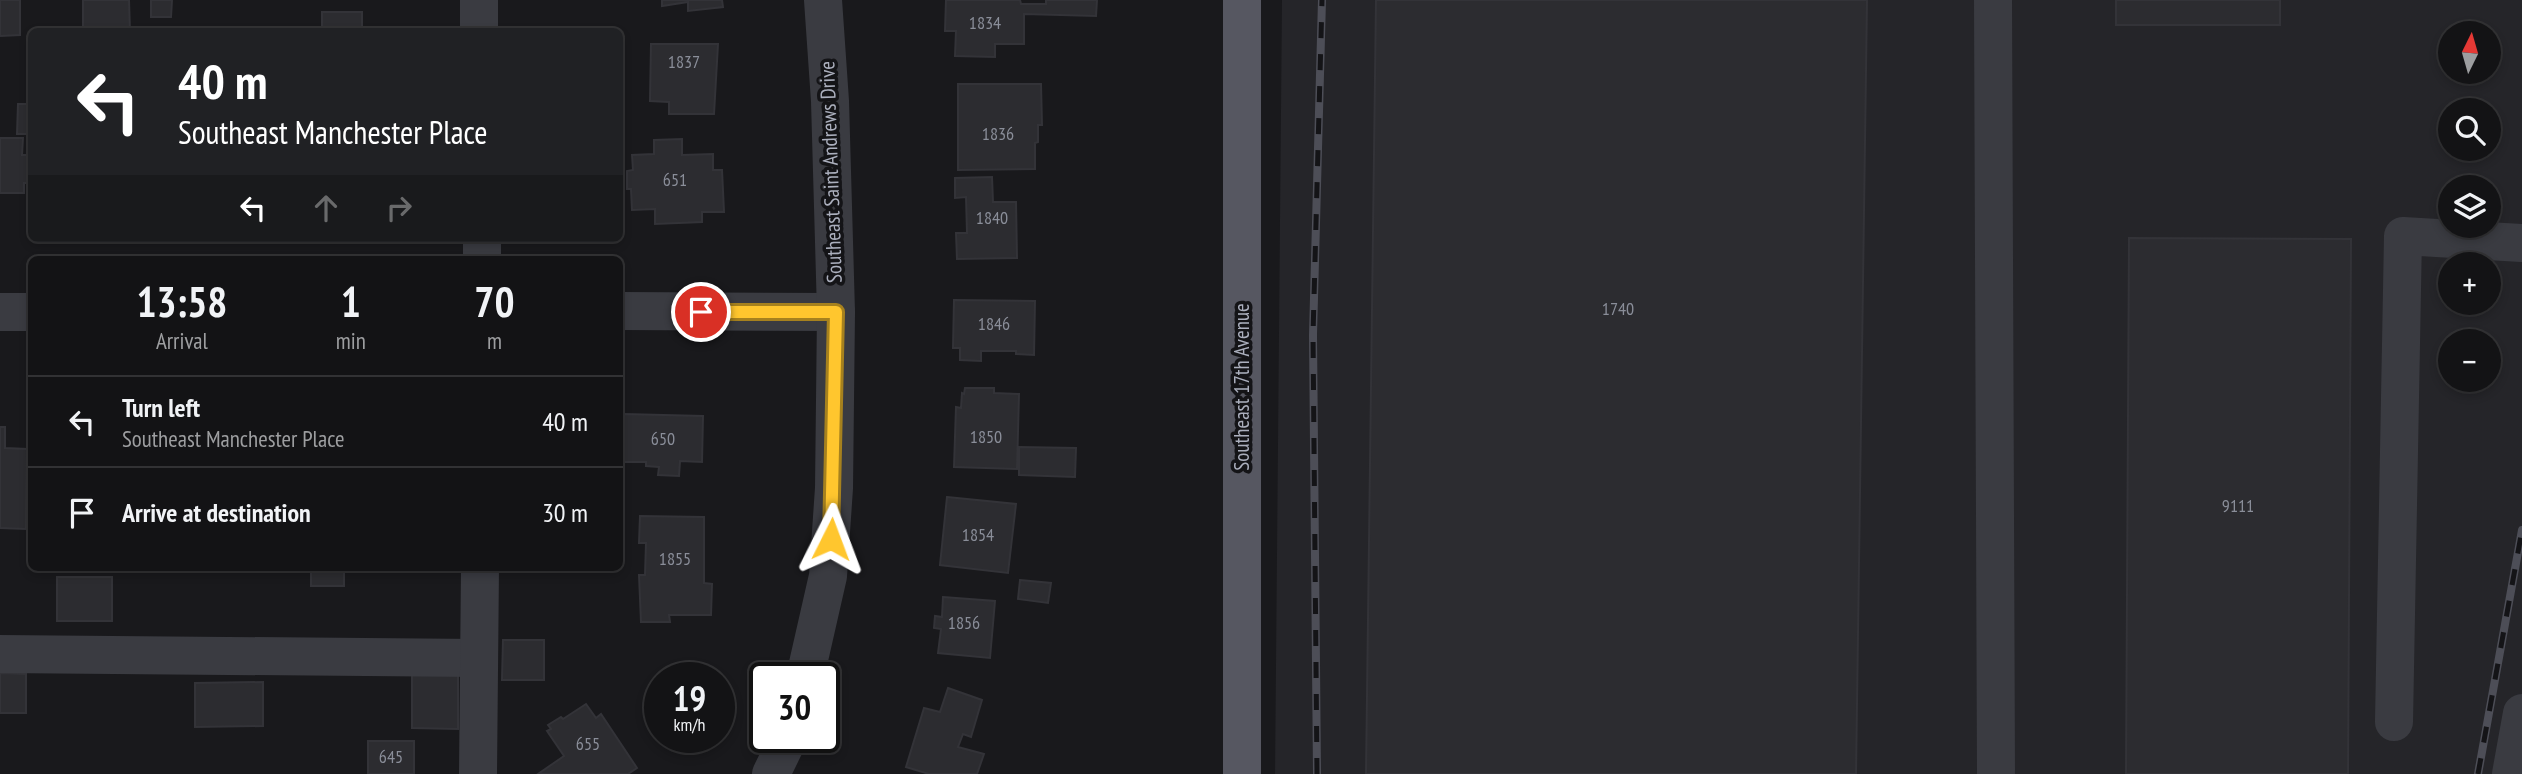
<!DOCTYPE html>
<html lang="en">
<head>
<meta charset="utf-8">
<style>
  body { margin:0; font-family:"PT Sans Narrow",sans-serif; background:#202022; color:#f1f3f6; height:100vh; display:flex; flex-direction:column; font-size:26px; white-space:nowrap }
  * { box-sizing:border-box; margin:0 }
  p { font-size:23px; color:#9d9ea0 }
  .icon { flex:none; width:38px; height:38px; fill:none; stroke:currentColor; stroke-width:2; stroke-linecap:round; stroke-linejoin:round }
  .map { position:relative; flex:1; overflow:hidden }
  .details { position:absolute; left:28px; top:256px; width:595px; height:315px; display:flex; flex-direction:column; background:#131315; border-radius:10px; box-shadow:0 4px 10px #0003,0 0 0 2px #323234 }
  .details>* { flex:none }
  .guide { position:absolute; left:28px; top:28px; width:595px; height:214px; border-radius:10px; box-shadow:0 4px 10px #0003,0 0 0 2px #323234; background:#202124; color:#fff; overflow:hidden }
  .needle { width:46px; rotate:5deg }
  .buttons { position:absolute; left:2438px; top:21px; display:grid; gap:14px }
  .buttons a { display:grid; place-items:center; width:63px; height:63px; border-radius:50%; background:#131315; box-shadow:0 4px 10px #0003,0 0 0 2px #323234; font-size:35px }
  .speed { position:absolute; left:644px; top:662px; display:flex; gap:14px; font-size:35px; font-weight:700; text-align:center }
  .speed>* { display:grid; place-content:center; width:91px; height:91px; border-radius:50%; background:#131315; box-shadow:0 4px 10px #0003,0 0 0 2px #323234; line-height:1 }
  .speed small { font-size:18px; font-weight:400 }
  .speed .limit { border:4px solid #111; border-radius:10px; background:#fff; color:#111 }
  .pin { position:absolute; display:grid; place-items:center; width:60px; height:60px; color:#fff; margin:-30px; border:4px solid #fff; border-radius:50%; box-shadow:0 2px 7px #0007 }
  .me { position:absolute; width:77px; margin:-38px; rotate:3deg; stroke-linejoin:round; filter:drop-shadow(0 0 5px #0008) }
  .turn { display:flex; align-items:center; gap:24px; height:147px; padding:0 35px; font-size:32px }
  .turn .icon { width:91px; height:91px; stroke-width:2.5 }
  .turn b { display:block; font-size:49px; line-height:60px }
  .lanes { display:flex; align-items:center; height:66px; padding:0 35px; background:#0003; justify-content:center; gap:35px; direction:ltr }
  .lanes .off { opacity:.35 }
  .eta { display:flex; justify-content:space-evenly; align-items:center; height:119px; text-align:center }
  .eta b { font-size:42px; font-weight:700; line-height:49px }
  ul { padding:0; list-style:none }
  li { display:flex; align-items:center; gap:21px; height:91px; padding:0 35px; border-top:2px solid #323234 }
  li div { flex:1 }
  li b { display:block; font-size:26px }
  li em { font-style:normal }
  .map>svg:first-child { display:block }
</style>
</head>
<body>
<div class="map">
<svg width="2522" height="774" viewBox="0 0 2522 774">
  <rect width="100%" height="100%" fill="#19191c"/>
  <!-- built -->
  <path fill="#252529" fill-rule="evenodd" d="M1282,0H2522V774H1275ZM2450,33H2488V72H2450ZM2450,110H2488V149H2450ZM2450,187H2488V226H2450ZM2450,264H2488V303H2450ZM2450,341H2488V380H2450Z"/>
  <!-- building -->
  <g fill="#2c2c30" stroke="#333338" stroke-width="2">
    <polygon points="0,0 20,0 20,35 0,36"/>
    <polygon points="83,0 129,0 130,32 83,32"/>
    <polygon points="151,0 172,0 171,17 151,17"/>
    <polygon points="662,0 722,0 723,7 688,11 688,2 662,6"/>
    <polygon points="946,0 1020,0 1021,4 1046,4 1046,0 1097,0 1096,16 1024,14 1024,44 995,44 995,57 955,56 956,31 945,31"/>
    <polygon points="1376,0 1867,0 1856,774 1366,774"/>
    <rect x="2116" y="0" width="164" height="25"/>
    <rect x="322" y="12" width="40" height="20"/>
    <polygon points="651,44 718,44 714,114 669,114 669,102 650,101"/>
    <polygon points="958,84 1041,84 1042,125 1038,125 1038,142 1035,143 1035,169 958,170"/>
    <polygon points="18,104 32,104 32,134 17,134"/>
    <polygon points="0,138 23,138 22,155 32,155 32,183 24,183 24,193 0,193"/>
    <polygon points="682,139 682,155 713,154 713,170 722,170 724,212 702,212 702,222 655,224 655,209 632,210 631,189 627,189 627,171 633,170 632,155 654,154 654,140"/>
    <polygon points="992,177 993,202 1016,202 1017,258 957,259 956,233 967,233 966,197 955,198 955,178"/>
    <polygon points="2129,238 2351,239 2348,774 2126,774"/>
    <polygon points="954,300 1035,301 1034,355 1016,354 1016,351 981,351 981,361 960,360 960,348 953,348"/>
    <polygon points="965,388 994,388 994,393 1019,394 1017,469 954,467 956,407 961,408 962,393 964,394"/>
    <polygon points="624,414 703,416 702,462 680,461 679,476 658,475 659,467 646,466 646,462 623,462"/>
    <polygon points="0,427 5,427 5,448 27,449 26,529 0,528"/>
    <polygon points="1019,447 1076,448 1075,477 1019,475"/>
    <polygon points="947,497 1016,504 1008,573 940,565"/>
    <polygon points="640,516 704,517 704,583 712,584 711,615 669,615 670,622 641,622 639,575 645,575 646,543 639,543"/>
    <rect x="311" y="567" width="33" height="19"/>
    <rect x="57" y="577" width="55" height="44"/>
    <polygon points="1020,580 1051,583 1048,603 1018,599"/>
    <polygon points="943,597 995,601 990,658 938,653 941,629 934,628 935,616 942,617"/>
    <polygon points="503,640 544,640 544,680 502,680"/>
    <polygon points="412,668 458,668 458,729 412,728"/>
    <polygon points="0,673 26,674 26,713 0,713"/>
    <polygon points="263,682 263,726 195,727 195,683"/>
    <polygon points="948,688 982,700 971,737 963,734 958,747 984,754 977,774 929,774 906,767 924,708 940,712"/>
    <polygon points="586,704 596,718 601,714 637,768 628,774 538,774 564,756 547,731 551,729 548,725 561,717 563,719"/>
    <rect x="368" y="741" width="46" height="33"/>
  </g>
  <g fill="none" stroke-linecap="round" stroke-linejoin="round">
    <!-- minor -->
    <g stroke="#3a3b41" stroke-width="38">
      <polyline points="479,0 479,32"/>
      <polyline points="1993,0 1996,774"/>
      <polyline points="482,238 482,259"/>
      <polyline points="620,311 836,312"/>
      <polyline points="0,312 32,312"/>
      <polyline points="0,654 479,658"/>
      <polyline points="805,677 828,576 834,488 836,312 830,101 823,0"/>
      <polyline points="2394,722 2403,236 2522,243"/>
      <polyline points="478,774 480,567"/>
      <polyline points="771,774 789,737"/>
      <polyline points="2511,774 2522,713"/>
    </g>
    <!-- major -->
    <polyline stroke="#565761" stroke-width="38" points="1242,774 1242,0"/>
    <!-- rail casing -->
    <g stroke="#4d4e57" stroke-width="8">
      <g id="rail">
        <polyline points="1317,774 1313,335 1322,0"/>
        <polyline points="2478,774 2522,530"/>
      </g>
    </g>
    <!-- rail -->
    <use href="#rail" stroke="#141417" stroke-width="5" stroke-dasharray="16" stroke-linecap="butt"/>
  </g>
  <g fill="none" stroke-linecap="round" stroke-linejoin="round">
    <!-- route casing -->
    <g stroke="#a6811e" stroke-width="18">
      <polyline id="route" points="701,312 836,312 831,539"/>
    </g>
    <!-- route -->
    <use href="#route" stroke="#ffc62e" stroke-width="12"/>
  </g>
  <g text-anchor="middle" stroke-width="7" stroke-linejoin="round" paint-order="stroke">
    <!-- number labels -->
    <g font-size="18" fill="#8a8e99">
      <text x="985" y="29">1834</text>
      <text x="684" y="68">1837</text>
      <text x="998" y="140">1836</text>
      <text x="675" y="186">651</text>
      <text x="992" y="224">1840</text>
      <text x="1618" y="315">1740</text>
      <text x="994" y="330">1846</text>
      <text x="986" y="443">1850</text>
      <text x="663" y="445">650</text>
      <text x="2238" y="512">9111</text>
      <text x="978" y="541">1854</text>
      <text x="675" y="565">1855</text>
      <text x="964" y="629">1856</text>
      <text x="588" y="750">655</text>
      <text x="391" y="763">645</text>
    </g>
    <!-- street labels -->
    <g font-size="21" fill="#abafbd" stroke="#141417">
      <text transform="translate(831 172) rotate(-92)" y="7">Southeast Saint Andrews Drive</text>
      <text transform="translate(1242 387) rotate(-90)" y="7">Southeast 17th Avenue</text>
    </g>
  </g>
</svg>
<div class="buttons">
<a><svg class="needle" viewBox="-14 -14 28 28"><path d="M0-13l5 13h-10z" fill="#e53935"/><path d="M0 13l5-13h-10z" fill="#9d9ea0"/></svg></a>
<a><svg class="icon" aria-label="search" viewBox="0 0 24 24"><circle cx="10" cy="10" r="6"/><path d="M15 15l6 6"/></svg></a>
<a><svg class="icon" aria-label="layers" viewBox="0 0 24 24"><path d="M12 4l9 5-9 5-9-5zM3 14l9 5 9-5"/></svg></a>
<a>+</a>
<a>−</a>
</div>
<div class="speed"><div>19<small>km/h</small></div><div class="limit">30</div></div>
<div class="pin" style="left:701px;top:312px;background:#d93025"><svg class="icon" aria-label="arrive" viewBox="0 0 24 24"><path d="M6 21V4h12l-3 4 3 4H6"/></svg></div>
<svg class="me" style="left:831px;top:539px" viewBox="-20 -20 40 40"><path d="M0-17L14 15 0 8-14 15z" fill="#ffc62e" stroke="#fff" stroke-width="4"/></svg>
<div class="guide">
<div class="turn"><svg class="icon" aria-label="left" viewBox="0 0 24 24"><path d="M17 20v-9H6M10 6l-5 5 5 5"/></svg><div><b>40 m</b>Southeast Manchester Place</div></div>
<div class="lanes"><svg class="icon" aria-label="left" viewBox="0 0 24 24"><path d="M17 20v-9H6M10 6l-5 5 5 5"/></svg><svg class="icon off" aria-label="ahead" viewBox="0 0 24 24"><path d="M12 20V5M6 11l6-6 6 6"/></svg><svg class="icon off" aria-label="right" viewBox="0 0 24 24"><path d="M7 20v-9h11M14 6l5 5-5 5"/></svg></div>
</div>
<section class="details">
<div class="eta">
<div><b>13:58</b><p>Arrival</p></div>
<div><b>1</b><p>min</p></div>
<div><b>70</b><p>m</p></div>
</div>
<ul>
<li><svg class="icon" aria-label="left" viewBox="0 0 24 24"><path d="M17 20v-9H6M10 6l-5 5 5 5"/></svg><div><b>Turn left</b><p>Southeast Manchester Place</p></div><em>40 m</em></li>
<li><svg class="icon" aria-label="arrive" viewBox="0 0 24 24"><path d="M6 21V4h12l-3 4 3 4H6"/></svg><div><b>Arrive at destination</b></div><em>30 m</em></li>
</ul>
</section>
</div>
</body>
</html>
